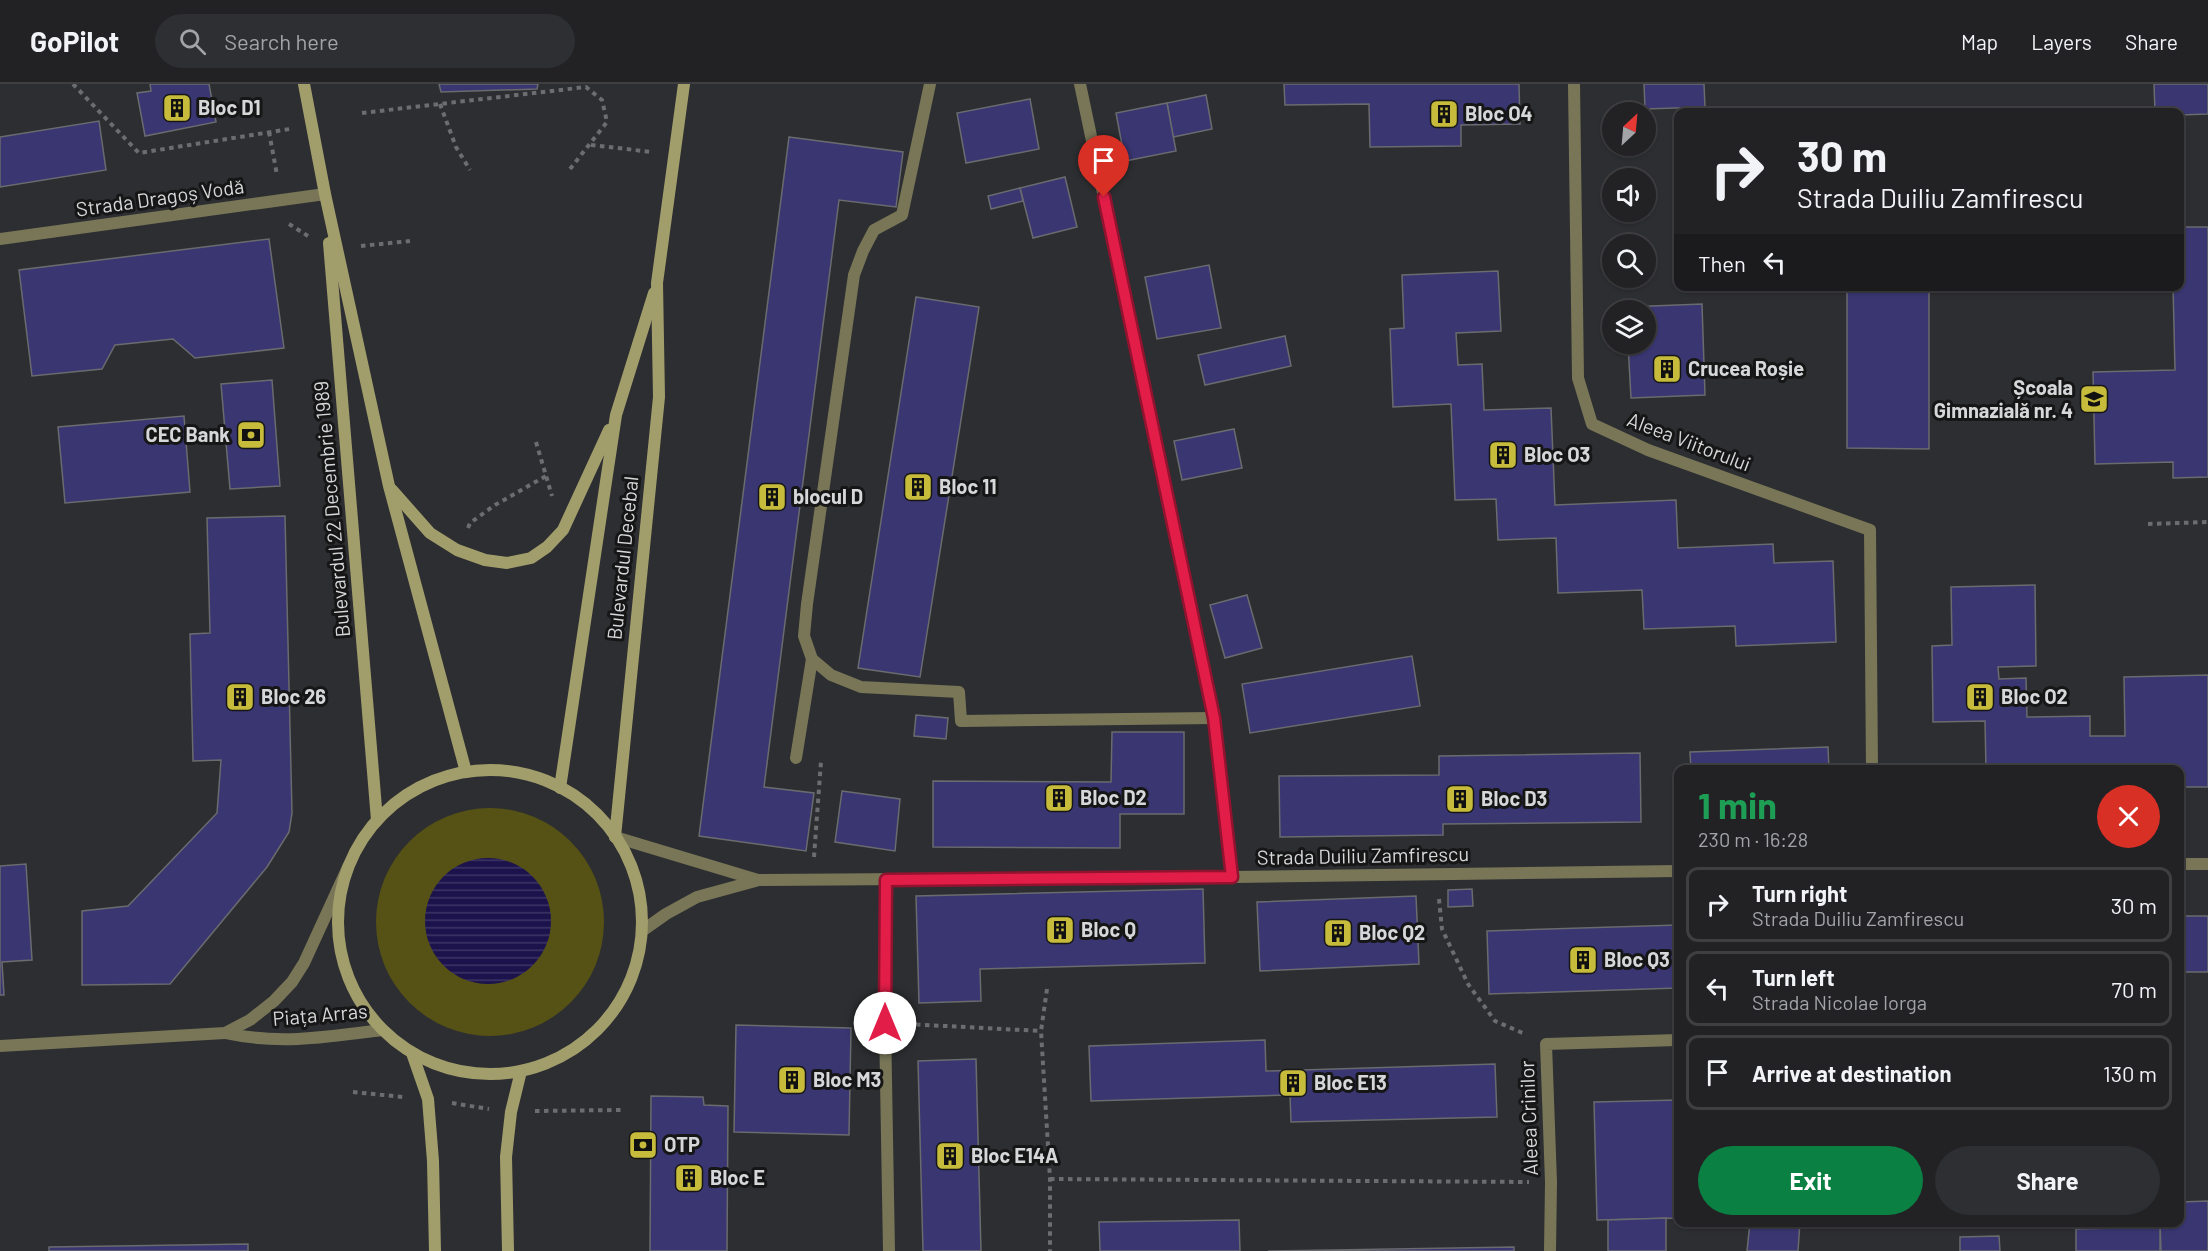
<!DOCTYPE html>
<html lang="en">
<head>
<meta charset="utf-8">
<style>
  body { margin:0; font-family:Barlow,sans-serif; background:#2e2f32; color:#f1f3f6; height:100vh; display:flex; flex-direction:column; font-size:22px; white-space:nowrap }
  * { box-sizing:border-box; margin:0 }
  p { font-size:20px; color:#a2a4a7 }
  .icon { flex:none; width:33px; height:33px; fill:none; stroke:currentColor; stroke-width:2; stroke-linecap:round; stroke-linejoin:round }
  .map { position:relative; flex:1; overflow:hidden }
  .details { position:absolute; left:1674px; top:681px; width:510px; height:462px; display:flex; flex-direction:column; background:#222225; border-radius:12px; box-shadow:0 2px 4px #0004,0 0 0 2px #3f3f42 }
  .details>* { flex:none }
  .guide { position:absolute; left:1674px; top:24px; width:510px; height:183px; border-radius:12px; box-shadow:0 2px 4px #0004,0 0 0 2px #3f3f42; background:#222225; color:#f1f3f6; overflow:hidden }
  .needle { width:39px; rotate:26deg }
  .controls { position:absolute; left:1602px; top:18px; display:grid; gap:12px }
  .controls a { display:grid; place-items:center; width:54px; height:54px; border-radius:50%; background:#222225; box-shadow:0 2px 4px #0004,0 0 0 2px #3f3f42; font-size:30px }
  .pin { position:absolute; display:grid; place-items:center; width:51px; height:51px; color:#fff; margin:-62px -26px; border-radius:50% 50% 50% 0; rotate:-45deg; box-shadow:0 0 6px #0007 }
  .pin .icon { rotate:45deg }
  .me { position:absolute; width:66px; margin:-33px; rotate:0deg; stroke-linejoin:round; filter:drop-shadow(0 0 4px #0008) }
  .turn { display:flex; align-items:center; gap:21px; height:126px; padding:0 24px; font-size:27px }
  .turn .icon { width:78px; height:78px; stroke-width:2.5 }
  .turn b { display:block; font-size:42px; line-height:51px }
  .then { display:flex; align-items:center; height:57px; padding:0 24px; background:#0003; gap:12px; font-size:22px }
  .round { display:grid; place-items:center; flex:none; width:63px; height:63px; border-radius:32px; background:#2e2f32 }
  .head { display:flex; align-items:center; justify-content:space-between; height:102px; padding:0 24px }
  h1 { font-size:36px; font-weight:700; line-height:45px; color:#1e9e55 }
  .button { display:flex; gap:12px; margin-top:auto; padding:12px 24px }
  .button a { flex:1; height:69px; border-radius:36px; background:#0b8043; color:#fff; font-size:24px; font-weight:700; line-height:69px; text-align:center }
  .button a+a { background:#2e2f32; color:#f1f3f6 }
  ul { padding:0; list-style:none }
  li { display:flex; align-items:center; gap:18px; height:75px; margin:0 12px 9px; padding:0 12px; border:3px solid #3f3f42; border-radius:12px }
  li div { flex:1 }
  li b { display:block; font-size:22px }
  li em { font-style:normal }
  header { display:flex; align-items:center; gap:36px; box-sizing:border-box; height:84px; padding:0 30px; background:#222225; border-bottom:2px solid #3f3f42 }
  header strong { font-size:28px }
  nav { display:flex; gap:33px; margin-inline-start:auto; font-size:21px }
  .search { width:420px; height:54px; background:#2e2f32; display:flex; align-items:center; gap:15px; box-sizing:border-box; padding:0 21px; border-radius:33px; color:#a2a4a7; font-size:22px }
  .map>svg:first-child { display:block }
</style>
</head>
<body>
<header>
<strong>GoPilot</strong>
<div class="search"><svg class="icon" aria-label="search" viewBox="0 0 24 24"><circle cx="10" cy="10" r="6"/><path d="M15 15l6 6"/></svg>Search here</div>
<nav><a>Map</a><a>Layers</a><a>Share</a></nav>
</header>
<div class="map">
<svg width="2208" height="1167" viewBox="0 0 2208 1167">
  <defs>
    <pattern id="water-rules" width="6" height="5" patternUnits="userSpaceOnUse" patternTransform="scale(1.5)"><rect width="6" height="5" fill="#1c134c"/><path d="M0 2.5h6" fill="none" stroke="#3c3565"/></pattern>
  </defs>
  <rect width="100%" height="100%" fill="#2d2e31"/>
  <!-- park -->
  <circle fill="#565115" cx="490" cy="838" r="114"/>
  <!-- water -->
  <circle fill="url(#water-rules)" cx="488" cy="837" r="63"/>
  <!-- building -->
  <g fill="#393672" stroke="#6a6b6e" stroke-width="1.5">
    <polygon points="150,0 209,0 216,38 145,52 137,9 151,7"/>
    <polygon points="439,0 538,0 537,5 441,8"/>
    <polygon points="1284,0 1519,0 1520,40 1461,41 1461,62 1370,63 1369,20 1285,21"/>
    <polygon points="1644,0 1704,0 1705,23 1645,25"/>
    <polygon points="2154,0 2208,0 2208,30 2180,31 2180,28 2155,28"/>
    <polygon points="1206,11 1212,45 1173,53 1167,19"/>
    <polygon points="1030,15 1039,65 966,79 957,29"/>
    <polygon points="1167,19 1176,67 1125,77 1116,29"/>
    <polygon points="99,37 106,86 0,103 0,53"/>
    <polygon points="789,53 903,68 896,123 839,116 764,703 814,709 806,767 699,752"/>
    <polygon points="1065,93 1077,143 1033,154 1020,104"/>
    <polygon points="1020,104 1023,117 991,125 988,112"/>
    <polygon points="2180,143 2208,143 2208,393 2173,394 2173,378 2095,380 2093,288 2175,286 2173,202 2180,202"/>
    <polygon points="269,155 284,264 195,274 173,255 115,261 102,285 32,292 19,186"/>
    <polygon points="1209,181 1221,244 1157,255 1145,193"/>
    <polygon points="1498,187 1501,247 1456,249 1458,281 1482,280 1484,326 1551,324 1555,421 1676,416 1678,464 1773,460 1774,479 1833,477 1836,558 1736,562 1735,542 1644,545 1642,506 1558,509 1556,454 1498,456 1496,415 1455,416 1451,320 1393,323 1390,245 1404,244 1402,191"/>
    <polygon points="1847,202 1929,202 1929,365 1847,364"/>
    <polygon points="916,213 979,223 920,593 858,584"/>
    <polygon points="1702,220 1705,311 1631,314 1628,260 1646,260 1646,226 1627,226 1627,223"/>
    <polygon points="1285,252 1291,282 1205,301 1198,271"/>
    <polygon points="272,296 280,402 230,405 221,300"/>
    <polygon points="184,332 190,408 65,419 58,343"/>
    <polygon points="1234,345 1242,384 1182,396 1174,357"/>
    <polygon points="285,432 292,729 289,748 267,783 170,900 82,901 82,827 128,822 217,729 221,676 193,677 190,550 210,549 207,434"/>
    <polygon points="2035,501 2036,582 1998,583 1999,595 2026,594 2027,633 2090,632 2090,652 2125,652 2124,593 2208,591 2208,703 2180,703 2180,686 1986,686 1985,637 1933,638 1932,562 1952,561 1951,503"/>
    <polygon points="1247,511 1262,564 1225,574 1210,521"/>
    <polygon points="1412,572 1420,622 1250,649 1242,600"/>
    <polygon points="916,631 948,634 946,655 914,652"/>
    <polygon points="1112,648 1184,648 1184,730 1120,730 1120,764 933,763 933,697 1111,698"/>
    <polygon points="1828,663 1829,686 1691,686 1690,668"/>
    <polygon points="1640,669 1641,738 1443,740 1443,751 1280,753 1279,692 1439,691 1439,672"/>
    <polygon points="842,707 900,715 895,767 835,758"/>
    <polygon points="26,780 32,876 2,878 4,911 0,911 0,782"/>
    <polygon points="1203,805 1205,879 980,885 981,917 919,919 916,812"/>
    <polygon points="1472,805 1473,822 1448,823 1448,806"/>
    <polygon points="1416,812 1419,880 1260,887 1257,818"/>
    <rect x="2184" y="832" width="24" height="56"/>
    <polygon points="1678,841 1678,904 1489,910 1487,847"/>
    <polygon points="736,941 851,944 849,1051 734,1048"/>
    <polygon points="1265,956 1266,987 1495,980 1497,1033 1291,1038 1290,1011 1091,1017 1089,962"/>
    <polygon points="976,975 981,1167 923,1167 918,977"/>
    <polygon points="651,1012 703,1013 704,1021 728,1022 727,1167 650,1167"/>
    <polygon points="1678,1016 1678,1134 1597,1136 1594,1018"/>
    <polygon points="2208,1117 2208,1167 2161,1167 2160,1138 2180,1138 2180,1118"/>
    <polygon points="1666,1134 1666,1167 1608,1167 1608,1136"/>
    <polygon points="1239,1136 1240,1167 1100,1167 1099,1138"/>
    <polygon points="1750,1138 1800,1138 1798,1167 1747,1167"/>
    <polygon points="2160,1143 2160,1167 2076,1167 2076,1145"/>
    <polygon points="1999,1152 2000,1167 1960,1167 1960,1153"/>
    <polygon points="248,1160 248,1167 49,1167 49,1163"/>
    <polygon points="1514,1163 1514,1167 1268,1167"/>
  </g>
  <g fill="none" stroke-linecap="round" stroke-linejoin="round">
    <!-- path -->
    <g stroke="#6c6d70" stroke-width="4" stroke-dasharray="4.5 4.5" stroke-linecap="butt">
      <polyline points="73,0 139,69 290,45"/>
      <polyline points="440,20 456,63 470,86"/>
      <polyline points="362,29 586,3 602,16 607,38 570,85"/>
      <polyline points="269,48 277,91"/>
      <polyline points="591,61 652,68"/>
      <polyline points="289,140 308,152"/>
      <polyline points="361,162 410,157"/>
      <polyline points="536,358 552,412"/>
      <polyline points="2148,440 2208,438"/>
      <polyline points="468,444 470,439 495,421 546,392"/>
      <polyline points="814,773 821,677"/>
      <polyline points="1439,815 1442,845 1468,900 1495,937 1525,950"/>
      <polyline points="1047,905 1041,947 1050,1095 1050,1167"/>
      <polyline points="907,940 1041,947"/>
      <polyline points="353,1008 403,1013"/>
      <polyline points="452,1019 489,1025"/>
      <polyline points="535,1027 621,1026"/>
      <polyline points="1050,1095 1529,1098"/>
    </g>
    <!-- lane -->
    <polyline stroke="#787657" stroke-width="12" points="796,674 812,575"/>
    <!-- street -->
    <g stroke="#787657" stroke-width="12">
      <polyline points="930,0 902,131 874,146 863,167 854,191 807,520 804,552 812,575 831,591 861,603 959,608 961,637 1214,634"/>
      <polyline points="1080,0 1214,634 1232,793"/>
      <polyline points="1574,0 1578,294 1592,340 1648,366 1870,446 1872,686"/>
      <polyline points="0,155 325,110"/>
      <polyline points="615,753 758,796"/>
      <polyline points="2180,780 2208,780"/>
      <polyline points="886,796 885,939 889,1167"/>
      <polyline points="642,847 666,830 697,813 759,796 1232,793 1678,787"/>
      <path d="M225,949C279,961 328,953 382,946"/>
      <polyline points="0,962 225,949 250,936 274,917 292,898 304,879 348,783"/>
      <polyline points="1550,1167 1551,1098 1546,960 1678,956"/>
    </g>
    <!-- secondary -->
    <g stroke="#a29e6c" stroke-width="12">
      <polyline points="304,0 325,110 389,402 466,688"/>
      <polyline points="329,159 377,736"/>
      <polyline points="392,406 430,449 457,466 485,476 507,479 531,474 547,463 563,446 609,346"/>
      <circle cx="490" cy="838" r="152"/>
      <polyline points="560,704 616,331 654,209"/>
      <polyline points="615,753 659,313 657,199 684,0"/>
      <polyline points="412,969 428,1015 433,1077 435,1167"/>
      <polyline points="508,1167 506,1073 511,1028 521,987"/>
    </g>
  </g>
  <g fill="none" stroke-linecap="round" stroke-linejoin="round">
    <!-- route casing -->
    <g stroke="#92132f" stroke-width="15">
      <polyline id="route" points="885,939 886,796 1232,793 1214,634 1104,113"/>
    </g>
    <!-- route -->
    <use href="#route" stroke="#e11d48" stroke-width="10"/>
  </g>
  <!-- icons -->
  <defs>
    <g id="building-square" transform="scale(1.5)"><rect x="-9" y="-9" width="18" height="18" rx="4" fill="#c7bb3c" stroke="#161617"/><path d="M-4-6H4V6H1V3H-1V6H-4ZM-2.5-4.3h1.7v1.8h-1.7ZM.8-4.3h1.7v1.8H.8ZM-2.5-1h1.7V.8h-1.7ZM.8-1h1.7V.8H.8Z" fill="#111"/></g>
    <g id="school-square" transform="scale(1.5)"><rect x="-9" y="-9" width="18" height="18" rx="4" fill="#c7bb3c" stroke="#161617"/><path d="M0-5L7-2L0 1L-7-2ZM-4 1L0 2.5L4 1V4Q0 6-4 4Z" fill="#111"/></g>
    <g id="bank-square" transform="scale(1.5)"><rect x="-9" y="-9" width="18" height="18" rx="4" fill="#c7bb3c" stroke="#161617"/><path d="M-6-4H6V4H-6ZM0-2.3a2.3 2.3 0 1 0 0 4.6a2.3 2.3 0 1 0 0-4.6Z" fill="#111"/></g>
  </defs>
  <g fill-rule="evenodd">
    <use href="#building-square" x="177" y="24"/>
    <use href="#building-square" x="1444" y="30"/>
    <use href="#building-square" x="1667" y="285"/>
    <use href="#school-square" x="2094" y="315"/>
    <use href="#bank-square" x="251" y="351"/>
    <use href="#building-square" x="1503" y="371"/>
    <use href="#building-square" x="918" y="403"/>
    <use href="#building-square" x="772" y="413"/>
    <use href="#building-square" x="240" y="613"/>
    <use href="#building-square" x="1980" y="613"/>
    <use href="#building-square" x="1059" y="714"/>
    <use href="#building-square" x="1460" y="715"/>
    <use href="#building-square" x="1060" y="846"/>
    <use href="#building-square" x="1338" y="849"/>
    <use href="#building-square" x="1583" y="876"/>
    <use href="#building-square" x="792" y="996"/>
    <use href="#building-square" x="1293" y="999"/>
    <use href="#bank-square" x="643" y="1061"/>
    <use href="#building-square" x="950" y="1072"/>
    <use href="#building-square" x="689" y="1094"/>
  </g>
  <g text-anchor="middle" stroke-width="6" stroke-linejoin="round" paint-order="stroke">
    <!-- poi labels -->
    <g font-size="20" font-weight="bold" fill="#d6d7d9" stroke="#161617" text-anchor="start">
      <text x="198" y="31">Bloc D1</text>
      <text x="1465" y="37">Bloc O4</text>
      <text x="1688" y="292">Crucea Roșie</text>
      <text x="2073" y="311" text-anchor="end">Școala<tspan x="2073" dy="23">Gimnazială nr. 4</tspan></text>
      <text x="230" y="358" text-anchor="end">CEC Bank</text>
      <text x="1524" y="378">Bloc O3</text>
      <text x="939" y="410">Bloc 11</text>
      <text x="793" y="420">blocul D</text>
      <text x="261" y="620">Bloc 26</text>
      <text x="2001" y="620">Bloc O2</text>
      <text x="1080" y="721">Bloc D2</text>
      <text x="1481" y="722">Bloc D3</text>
      <text x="1081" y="853">Bloc Q</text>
      <text x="1359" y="856">Bloc Q2</text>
      <text x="1604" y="883">Bloc Q3</text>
      <text x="813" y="1003">Bloc M3</text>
      <text x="1314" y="1006">Bloc E13</text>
      <text x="664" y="1068">OTP</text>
      <text x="971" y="1079">Bloc E14A</text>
      <text x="710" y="1101">Bloc E</text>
    </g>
    <!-- street labels -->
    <g font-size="20" fill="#d6d7d9" stroke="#161617">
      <text transform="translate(160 114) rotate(-8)" y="7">Strada Dragoș Vodă</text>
      <text transform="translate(1689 358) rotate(21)" y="7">Aleea Viitorului</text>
      <text transform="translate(332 425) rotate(-95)" y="7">Bulevardul 22 Decembrie 1989</text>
      <text transform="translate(623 474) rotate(-84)" y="7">Bulevardul Decebal</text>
      <text transform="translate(1363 772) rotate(-1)" y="7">Strada Duiliu Zamfirescu</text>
      <text transform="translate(320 931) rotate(-5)" y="7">Piața Arras</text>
      <text transform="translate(1529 1034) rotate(-92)" y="7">Aleea Crinilor</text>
    </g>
  </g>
</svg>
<div class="controls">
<a><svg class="needle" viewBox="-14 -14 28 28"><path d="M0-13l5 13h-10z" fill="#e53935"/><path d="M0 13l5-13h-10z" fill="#a2a4a7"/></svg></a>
<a><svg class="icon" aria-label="sound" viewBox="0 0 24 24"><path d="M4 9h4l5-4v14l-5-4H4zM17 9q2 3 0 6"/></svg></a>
<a><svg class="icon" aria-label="search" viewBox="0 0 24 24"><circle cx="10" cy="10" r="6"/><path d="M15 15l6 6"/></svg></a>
<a><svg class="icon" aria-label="layers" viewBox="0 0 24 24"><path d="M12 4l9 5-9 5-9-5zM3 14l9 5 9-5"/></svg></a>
</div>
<div class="pin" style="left:1104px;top:113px;background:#d93025"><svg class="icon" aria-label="arrive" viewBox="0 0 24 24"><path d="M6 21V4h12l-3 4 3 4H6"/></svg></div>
<svg class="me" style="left:885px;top:939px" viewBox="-20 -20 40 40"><circle r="19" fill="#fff"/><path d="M0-13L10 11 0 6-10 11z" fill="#e11d48"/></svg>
<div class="guide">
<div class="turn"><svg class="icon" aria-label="right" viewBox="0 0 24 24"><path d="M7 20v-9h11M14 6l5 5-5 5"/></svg><div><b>30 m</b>Strada Duiliu Zamfirescu</div></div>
<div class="then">Then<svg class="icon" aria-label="left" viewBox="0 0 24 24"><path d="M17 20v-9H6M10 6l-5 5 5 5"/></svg></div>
</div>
<section class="details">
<div class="head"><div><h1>1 min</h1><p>230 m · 16:28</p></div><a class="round" style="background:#d93025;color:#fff"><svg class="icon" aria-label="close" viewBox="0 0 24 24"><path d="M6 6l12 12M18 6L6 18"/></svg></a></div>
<ul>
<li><svg class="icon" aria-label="right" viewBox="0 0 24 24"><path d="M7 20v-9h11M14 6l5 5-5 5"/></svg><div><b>Turn right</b><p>Strada Duiliu Zamfirescu</p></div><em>30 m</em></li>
<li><svg class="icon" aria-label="left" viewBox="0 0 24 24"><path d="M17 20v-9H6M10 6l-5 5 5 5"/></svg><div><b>Turn left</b><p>Strada Nicolae Iorga</p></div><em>70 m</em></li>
<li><svg class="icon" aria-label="arrive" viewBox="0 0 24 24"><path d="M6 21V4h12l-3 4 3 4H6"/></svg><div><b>Arrive at destination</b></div><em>130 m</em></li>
</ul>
<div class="button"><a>Exit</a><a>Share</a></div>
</section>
</div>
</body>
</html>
